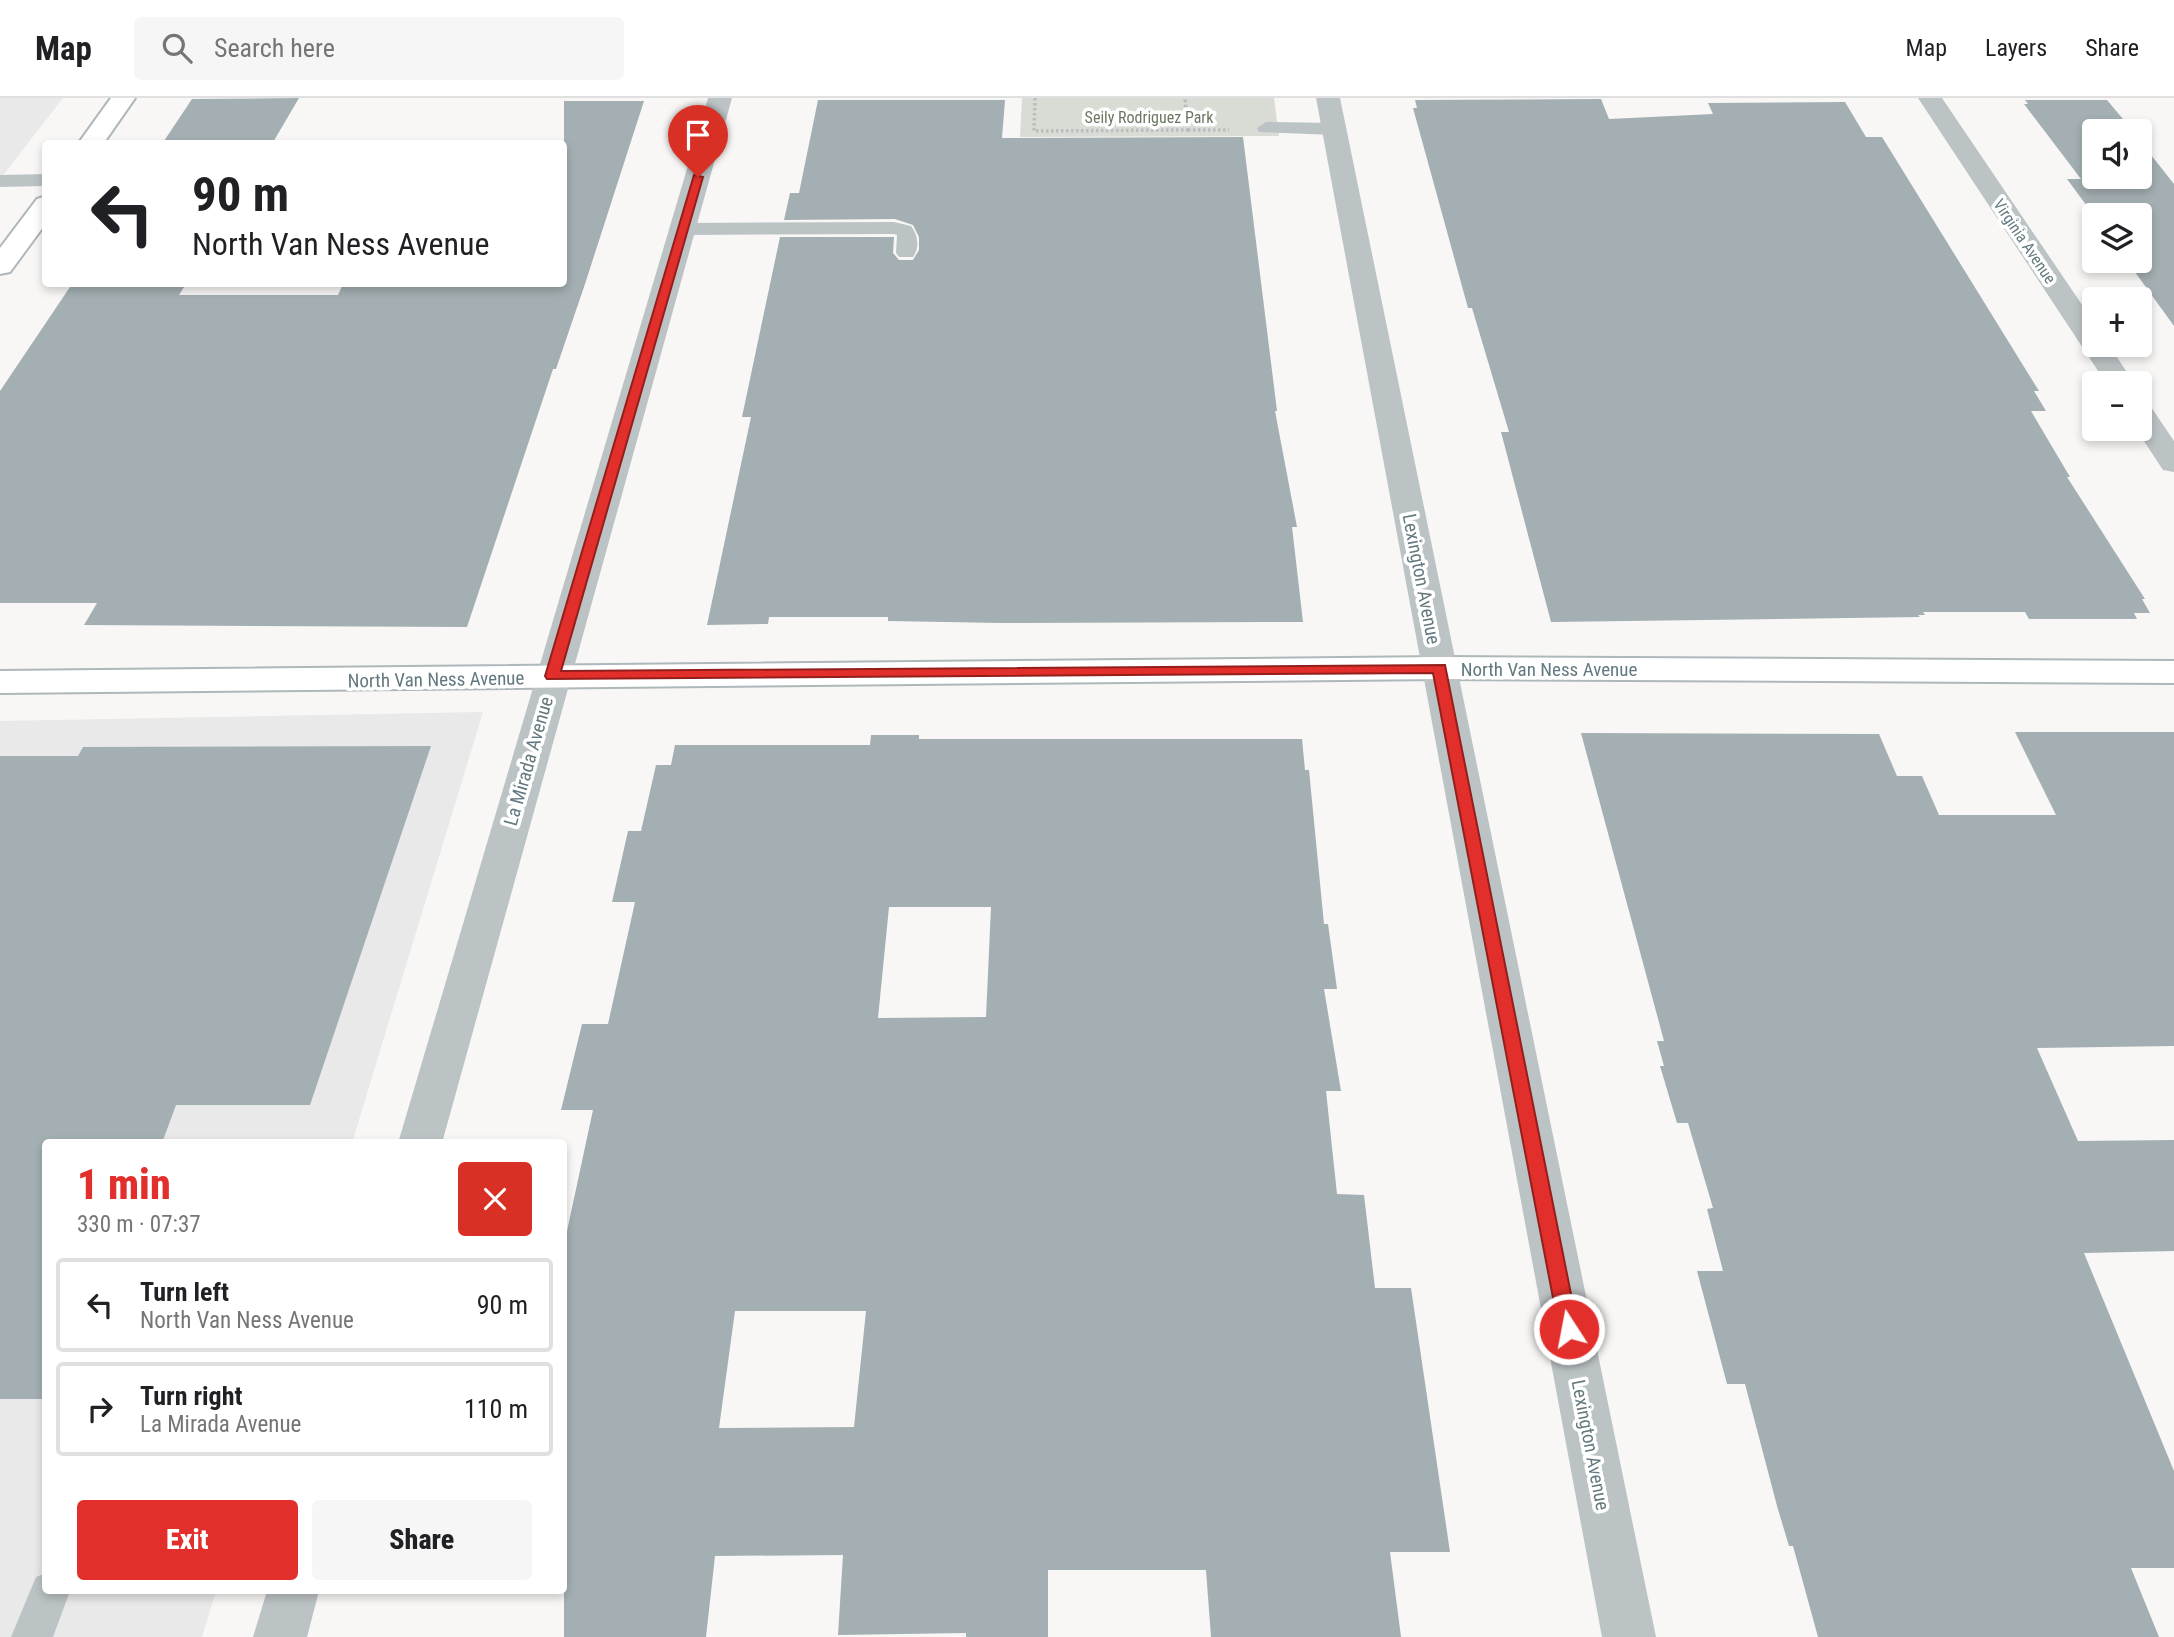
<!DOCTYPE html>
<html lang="en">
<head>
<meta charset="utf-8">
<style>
  body { margin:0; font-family:"Roboto Condensed",sans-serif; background:#f6f6f6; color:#202124; height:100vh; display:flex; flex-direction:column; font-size:26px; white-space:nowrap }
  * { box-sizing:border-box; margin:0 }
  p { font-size:23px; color:#757577 }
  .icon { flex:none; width:38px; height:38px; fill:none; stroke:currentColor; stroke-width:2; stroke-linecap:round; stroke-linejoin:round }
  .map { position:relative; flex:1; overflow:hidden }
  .drawer { position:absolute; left:42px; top:1041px; width:525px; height:455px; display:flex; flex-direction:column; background:#fff; border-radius:7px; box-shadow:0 4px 10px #0003 }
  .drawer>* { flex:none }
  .banner { position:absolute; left:42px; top:42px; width:525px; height:147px; border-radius:7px; box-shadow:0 4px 10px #0003; background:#fff; color:#202124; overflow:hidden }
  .buttons { position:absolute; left:2082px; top:21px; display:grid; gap:14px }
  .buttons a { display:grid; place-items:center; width:70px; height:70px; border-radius:7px; background:#fff; box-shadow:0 4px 10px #0003; font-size:35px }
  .pin { position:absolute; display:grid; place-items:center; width:60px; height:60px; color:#fff; margin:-72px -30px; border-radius:50% 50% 50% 0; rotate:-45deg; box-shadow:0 0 7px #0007 }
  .pin .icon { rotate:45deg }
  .me { position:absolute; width:77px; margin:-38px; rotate:349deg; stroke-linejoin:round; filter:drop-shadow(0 0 5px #0008) }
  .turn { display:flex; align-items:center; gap:24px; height:147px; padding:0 35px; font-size:32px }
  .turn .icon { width:91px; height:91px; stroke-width:2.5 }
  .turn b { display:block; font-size:49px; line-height:60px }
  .round { display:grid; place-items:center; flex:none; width:74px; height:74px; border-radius:7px; background:#f6f6f6 }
  .headline { display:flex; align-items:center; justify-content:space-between; height:119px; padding:0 35px }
  h1 { font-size:42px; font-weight:800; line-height:52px; color:#e22f2b }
  .action { display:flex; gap:14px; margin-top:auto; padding:14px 35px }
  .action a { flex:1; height:80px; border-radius:7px; background:#e22f2b; color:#fff; font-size:28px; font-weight:800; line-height:80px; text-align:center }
  .action a+a { background:#f6f6f6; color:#202124 }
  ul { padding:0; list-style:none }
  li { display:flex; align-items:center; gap:21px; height:94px; margin:0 14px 10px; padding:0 21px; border:4px solid #e0e0e0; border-radius:7px }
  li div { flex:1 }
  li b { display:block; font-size:26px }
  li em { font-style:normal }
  header { display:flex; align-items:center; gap:42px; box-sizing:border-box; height:98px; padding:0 35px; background:#fff; border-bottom:2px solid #e0e0e0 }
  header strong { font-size:33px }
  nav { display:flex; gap:38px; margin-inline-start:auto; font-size:24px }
  .search { width:490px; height:63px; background:#f6f6f6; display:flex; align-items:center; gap:18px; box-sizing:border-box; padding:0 24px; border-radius:7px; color:#757577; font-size:26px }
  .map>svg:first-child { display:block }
</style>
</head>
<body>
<header>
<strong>Map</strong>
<div class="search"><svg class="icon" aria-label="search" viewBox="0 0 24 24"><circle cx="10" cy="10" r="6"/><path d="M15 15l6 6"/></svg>Search here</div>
<nav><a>Map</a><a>Layers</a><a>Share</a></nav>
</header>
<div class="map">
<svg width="2174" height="1539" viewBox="0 0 2174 1539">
  <rect width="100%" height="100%" fill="#f8f7f5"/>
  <!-- built -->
  <g fill="#e8e9e8">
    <polygon points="0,0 63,0 0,81"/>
    <polygon points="483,614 352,1045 46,1045 46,1493 216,1493 202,1539 0,1539 0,623"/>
  </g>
  <!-- green -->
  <polygon fill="#d9dcd4" points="1022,0 1274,0 1279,38 1020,39"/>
  <!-- building -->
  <g fill="#a3afb2" fill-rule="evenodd">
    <polygon points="299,0 272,46 162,46 192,1"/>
    <polygon points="1601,1 1609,21 1713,16 1708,5 1845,4 1866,39 1882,39 2039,293 2034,293 2046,313 2031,313 2070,379 2067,379 2145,501 2142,501 2150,515 2134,515 2137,521 2029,521 2025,514 1923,514 1925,517 1918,517 1920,519 1551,524 1501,334 1509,334 1472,210 1468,210 1413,10 1417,10 1415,2"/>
    <polygon points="818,2 1005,2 1002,40 1243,39 1277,313 1275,313 1297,429 1292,429 1303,524 1000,525 888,523 888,519 769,519 768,526 707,527 751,319 742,319 780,139 894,139 893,155 899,162 913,162 919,152 919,139 913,127 895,121 784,122 790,95 799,95"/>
    <polygon points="2025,2 2107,2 2133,33 2095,33 2095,79 2140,79 2140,43 2174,86 2174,228 2127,163 2140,163 2140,117 2095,119 2067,81 2081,81 2024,6 2028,6"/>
    <polygon points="564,3 644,3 585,186 556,271 553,271 467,529 84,527 97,505 0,505 0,293 72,186 186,186 179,197 338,197 343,186 564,186"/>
    <polygon points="2015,634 2174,634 2174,948 2037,950 2078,1043 2174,1042 2174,1153 2084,1155 2174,1373 2174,1470 2131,1470 2159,1539 1818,1539 1793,1448 1789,1448 1777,1408 1745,1286 1727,1286 1697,1173 1723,1173 1707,1111 1713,1110 1688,1025 1677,1025 1660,968 1664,968 1657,943 1664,943 1581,635 1879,636 1897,678 1922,678 1939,717 2056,717"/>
    <path d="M871,637H919V641H1302L1305,672H1309L1324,826H1328L1337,891H1324L1341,993H1326L1337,1096L1364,1097L1375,1190H1411L1450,1454H1390L1401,1539H1211L1206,1472H1048V1539H966V1535L838,1537L843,1457L715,1458L706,1539H564V1147L593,1012H561L582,926H608L635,804H612L628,733H641L656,667H671L675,647H870ZM889,809H991L986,919L878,920ZM735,1213H866L854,1329L719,1330Z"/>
    <polygon points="431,648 310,1007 176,1007 162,1045 46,1045 46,1301 0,1301 0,658 78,658 83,649"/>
  </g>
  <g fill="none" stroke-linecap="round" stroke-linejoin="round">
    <!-- secondary casing -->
    <g stroke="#aeb7ba" stroke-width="4">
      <g id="secondary">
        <polygon points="111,0 135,0 103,46 78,46"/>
        <polygon points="46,98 46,125 10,174 0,176 0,150 37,101"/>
        <polygon points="1440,559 2174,563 2174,585 1440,581 0,595 0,573"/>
      </g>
    </g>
    <!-- path -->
    <g stroke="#b9bdbf" stroke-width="3.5" stroke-dasharray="2.5 2.5" stroke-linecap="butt">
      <polyline points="1035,0 1034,33 1188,32 1185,0"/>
      <polyline points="1188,32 1229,32"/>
    </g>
    <!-- lane -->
    <g fill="#bcc3c5" fill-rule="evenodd">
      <polygon points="1266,24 1335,25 1344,31 1335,37 1259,34 1257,30"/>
      <polygon points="46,76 46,88 0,89 0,77"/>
      <path d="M894,124L911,128C918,137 920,150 913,159H899L896,155L897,137L894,136L682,137L675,135L672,131L675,127L682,125Z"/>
      <polygon points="46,1475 46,1493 70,1493 53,1539 11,1539 36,1479"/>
    </g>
    <!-- street -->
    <g fill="#bcc3c5" fill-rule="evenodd">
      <polygon points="708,0 732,0 442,1045 398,1045"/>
      <polygon points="1316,0 1340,0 1656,1539 1602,1539"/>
      <polygon points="1918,0 1942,0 2095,226 2095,247 2109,247 2134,285 2106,285"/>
      <polygon points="2140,306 2151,309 2174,343 2174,374 2163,372 2136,331 2140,331"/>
      <polygon points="267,1493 319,1493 307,1539 253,1539"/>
    </g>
    <!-- secondary -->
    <use href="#secondary" fill="#fff" fill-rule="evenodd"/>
  </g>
  <!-- route -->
  <polygon fill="#e22f2b" stroke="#931f1c" stroke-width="2" points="694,77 703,79 561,573 1445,567 1578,1231 1575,1237 1569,1240 1562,1237 1559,1231 1433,575 547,581 545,578"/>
  <g text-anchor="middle" stroke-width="7" stroke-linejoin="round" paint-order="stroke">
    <!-- far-park labels -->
    <g font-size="16" fill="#6a7862" stroke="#fff">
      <text x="1149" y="25">Seily Rodriguez Park</text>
    </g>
    <!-- far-street labels -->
    <g font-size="16" fill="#63797f" stroke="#fff">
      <text transform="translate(2025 143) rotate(56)" y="6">Virginia Avenue</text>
    </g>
    <!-- street labels -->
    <g font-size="19" fill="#63797f" stroke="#fff">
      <text transform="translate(1422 481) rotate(79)" y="7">Lexington Avenue</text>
      <text x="1549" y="578">North Van Ness Avenue</text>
      <text transform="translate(436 581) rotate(-1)" y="7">North Van Ness Avenue</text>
      <text transform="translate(528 663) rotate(-74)" y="7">La Mirada Avenue</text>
      <text transform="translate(1591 1347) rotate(79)" y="7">Lexington Avenue</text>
    </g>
  </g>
</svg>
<div class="buttons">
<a><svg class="icon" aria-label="sound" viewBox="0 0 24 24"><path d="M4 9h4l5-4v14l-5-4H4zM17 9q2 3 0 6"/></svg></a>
<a><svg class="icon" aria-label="layers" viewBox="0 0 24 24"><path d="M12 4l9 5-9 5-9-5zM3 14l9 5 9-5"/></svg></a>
<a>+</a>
<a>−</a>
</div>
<div class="pin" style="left:698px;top:79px;background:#d93025"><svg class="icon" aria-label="arrive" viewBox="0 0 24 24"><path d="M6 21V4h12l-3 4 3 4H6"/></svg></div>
<svg class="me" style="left:1569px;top:1231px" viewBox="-20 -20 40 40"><circle r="17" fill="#e22f2b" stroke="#fff" stroke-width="3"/><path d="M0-11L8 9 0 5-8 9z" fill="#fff"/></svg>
<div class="banner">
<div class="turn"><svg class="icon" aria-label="left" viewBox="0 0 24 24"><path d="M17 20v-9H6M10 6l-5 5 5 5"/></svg><div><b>90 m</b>North Van Ness Avenue</div></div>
</div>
<section class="drawer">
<div class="headline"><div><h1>1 min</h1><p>330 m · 07:37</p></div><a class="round" style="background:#d93025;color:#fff"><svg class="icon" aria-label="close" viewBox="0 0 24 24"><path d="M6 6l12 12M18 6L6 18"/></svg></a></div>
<ul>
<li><svg class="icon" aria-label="left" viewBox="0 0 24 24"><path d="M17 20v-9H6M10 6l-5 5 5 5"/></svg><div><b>Turn left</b><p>North Van Ness Avenue</p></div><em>90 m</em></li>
<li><svg class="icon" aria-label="right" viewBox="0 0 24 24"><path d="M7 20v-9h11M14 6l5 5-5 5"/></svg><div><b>Turn right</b><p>La Mirada Avenue</p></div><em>110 m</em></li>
</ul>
<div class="action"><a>Exit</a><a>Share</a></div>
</section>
</div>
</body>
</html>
